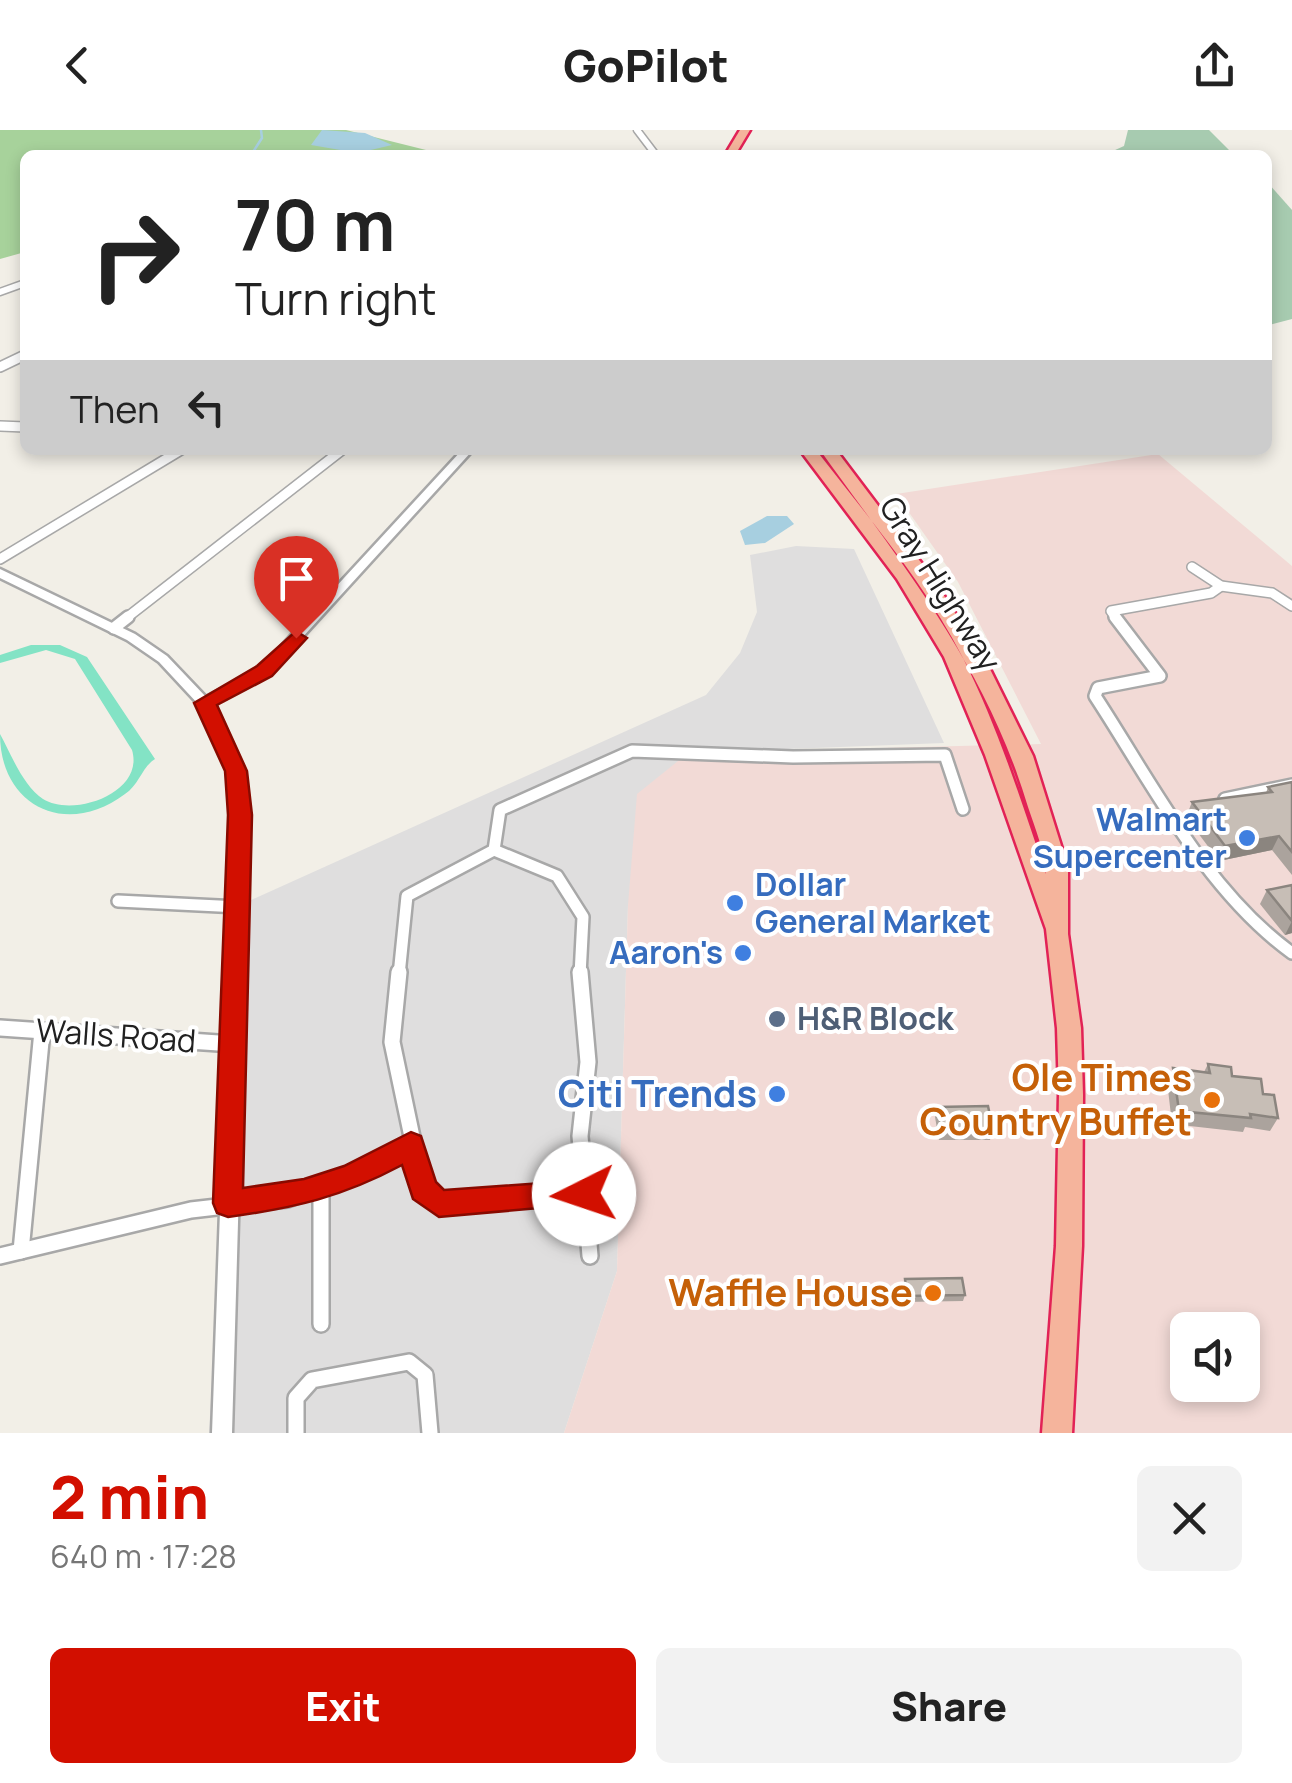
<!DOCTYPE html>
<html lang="en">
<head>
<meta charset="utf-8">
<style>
  body { margin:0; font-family:Manrope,sans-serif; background:#f2f2f2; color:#222; height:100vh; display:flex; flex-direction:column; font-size:38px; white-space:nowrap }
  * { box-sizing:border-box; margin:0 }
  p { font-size:32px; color:#767676 }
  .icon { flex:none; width:55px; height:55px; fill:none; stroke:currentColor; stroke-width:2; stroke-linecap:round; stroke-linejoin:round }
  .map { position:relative; height:1303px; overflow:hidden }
  .drawer { display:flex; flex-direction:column; background:#fff; flex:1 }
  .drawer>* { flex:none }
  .top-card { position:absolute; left:20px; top:20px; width:1252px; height:305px; border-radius:15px; box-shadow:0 5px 15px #0003; background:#fff; color:#222; overflow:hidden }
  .controls { position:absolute; left:1170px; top:1182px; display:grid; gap:20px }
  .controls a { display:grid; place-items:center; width:90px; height:90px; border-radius:15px; background:#fff; box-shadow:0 5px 15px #0003; font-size:50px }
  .pin { position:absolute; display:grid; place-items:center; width:85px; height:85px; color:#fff; margin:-102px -42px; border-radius:50% 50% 50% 0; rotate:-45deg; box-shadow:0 0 10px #0007 }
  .pin .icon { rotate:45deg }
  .me { position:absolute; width:110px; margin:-55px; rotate:266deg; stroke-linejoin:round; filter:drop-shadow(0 0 8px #0008) }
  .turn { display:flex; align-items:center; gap:35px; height:210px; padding:0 50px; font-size:45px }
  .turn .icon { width:130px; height:130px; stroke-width:2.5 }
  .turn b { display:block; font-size:70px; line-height:85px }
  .then { display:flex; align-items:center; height:95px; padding:0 50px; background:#0003; gap:20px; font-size:38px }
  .round { display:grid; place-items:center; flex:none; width:105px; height:105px; border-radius:15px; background:#f2f2f2 }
  .overview { display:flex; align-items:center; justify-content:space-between; height:170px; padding:0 50px }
  h1 { font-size:60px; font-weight:800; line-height:75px; color:#d20f00 }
  .cta { display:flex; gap:20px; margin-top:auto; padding:20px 50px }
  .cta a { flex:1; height:115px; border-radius:15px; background:#d20f00; color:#fff; font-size:40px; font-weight:800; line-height:115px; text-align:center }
  .cta a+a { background:#f2f2f2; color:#222 }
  header { display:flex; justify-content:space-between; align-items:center; height:130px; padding:0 50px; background:#fff; font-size:45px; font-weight:800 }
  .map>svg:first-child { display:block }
</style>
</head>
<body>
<header><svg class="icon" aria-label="back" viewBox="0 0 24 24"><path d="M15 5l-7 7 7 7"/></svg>GoPilot<svg class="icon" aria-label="share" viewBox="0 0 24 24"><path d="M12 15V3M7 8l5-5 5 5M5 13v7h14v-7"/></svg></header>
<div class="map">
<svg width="1292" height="1303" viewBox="0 0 1292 1303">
  <rect width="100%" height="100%" fill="#f2efe7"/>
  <!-- residential -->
  <polygon fill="#dfdede" points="796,416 854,419 944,613 688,623 628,775 617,1141 564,1303 209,1303 240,775 706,565 740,523 757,482 750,425"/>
  <!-- commercial -->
  <path fill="#f2dad6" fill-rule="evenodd" d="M1158,324L1292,436V1303H564L617,1141L628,775L637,664L688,623L1041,614L958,452L896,364ZM1188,1200H1242V1255H1188Z"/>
  <!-- forest -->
  <polygon fill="#a7d29b" points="0,0 346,0 446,25 25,25 25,122 0,129"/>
  <!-- cemetery -->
  <g fill="#a7cbb0">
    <polygon points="1128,0 1209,0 1231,22 1104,25 1124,16"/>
    <polygon points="1269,54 1292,80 1292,189 1269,195"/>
  </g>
  <!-- pitch -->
  <path fill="#83e3c5" d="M31,515H60L87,527L155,629C142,637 139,655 125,664C67,708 0,677 0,604C11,624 23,656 43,669C73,688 145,663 132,620L75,529L46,520L0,533V525Z"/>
  <!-- water -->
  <g fill="#a7cfe0">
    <polygon points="322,0 365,3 392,15 358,23 311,15"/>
    <polygon points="767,386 787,386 794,394 765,413 745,415 740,401"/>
  </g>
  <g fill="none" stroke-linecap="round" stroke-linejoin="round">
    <!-- stream -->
    <polyline stroke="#a7cfe0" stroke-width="2.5" points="251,25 262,8 261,0"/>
    <!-- minor-far3 casing -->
    <g stroke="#a8a8a8" stroke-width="9">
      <g id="minor-far3">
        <polyline points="637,0 656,25"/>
        <polyline points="0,162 25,153"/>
      </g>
    </g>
    <!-- minor-far2 casing -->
    <g stroke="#a8a8a8" stroke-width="12">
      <g id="minor-far2">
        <polyline points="0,237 25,225"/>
        <polyline points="0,296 25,297"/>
        <polyline points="0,429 181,320"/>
        <polyline points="1192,437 1221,456 1272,463 1292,476"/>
        <polyline points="125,489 342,320"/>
        <polyline points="1117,489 1111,481 1211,463 1221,456"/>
      </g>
    </g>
    <!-- minor-far1 casing -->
    <g stroke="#a8a8a8" stroke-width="16">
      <g id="minor-far1">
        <path d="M1115,487L1160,546L1098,558L1095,566C1152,653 1206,761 1292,823"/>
        <polyline points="114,498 128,487"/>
        <polyline points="1225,669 1292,655"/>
        <polyline points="494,720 557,746 583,787 580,845"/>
        <polyline points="118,771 239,777"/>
        <polyline points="399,845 407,766 494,720 500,680 632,621 793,627 945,625 963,679"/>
      </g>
    </g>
    <!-- minor casing -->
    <g stroke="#a8a8a8" stroke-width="20">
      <g id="minor">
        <polyline points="399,842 392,912 423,1059 439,1074 585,1064"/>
        <polyline points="580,842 588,932 580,1006 590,1126"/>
        <polyline points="0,898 233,914"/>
        <polyline points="321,1055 321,1194"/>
        <polyline points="21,1121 42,901"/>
        <polyline points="0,1126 191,1080 287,1069 352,1046 411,1015"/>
        <polyline points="296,1303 296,1268 312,1250 409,1232 425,1245 430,1303"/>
      </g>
    </g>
    <!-- tertiary casing -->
    <g stroke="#a8a8a8" stroke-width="5">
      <polygon id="tertiary" points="462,320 473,320 269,544 212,575 243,641 247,777 232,1303 212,1303 231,777 229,641 199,575 159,532 127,510 0,448 0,439 135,504 167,526 206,567 261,538"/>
    </g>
    <!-- trunk casing -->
    <g stroke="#e22256" stroke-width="5">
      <g id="trunk">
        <polygon points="740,0 750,0 735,25 725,25"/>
        <path d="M800,320H816C868,387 924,452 963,528C998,597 1021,671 1046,744C1045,722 1035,698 1028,677C986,536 904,437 820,320H836L932,447L986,531L1033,626L1068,738V804L1081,898L1083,965L1082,1116L1072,1303H1042L1056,1116L1059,965L1057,898L1046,799L985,625L944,527L897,449Z"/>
      </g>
    </g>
    <!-- minor-far3 -->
    <use href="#minor-far3" stroke="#fff" stroke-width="6"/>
    <!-- minor-far2 -->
    <use href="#minor-far2" stroke="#fff" stroke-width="9"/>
    <!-- minor-far1 -->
    <use href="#minor-far1" stroke="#fff" stroke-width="11"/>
    <!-- minor -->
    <use href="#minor" stroke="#fff" stroke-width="15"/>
    <!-- tertiary -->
    <use href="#tertiary" fill="#fff" fill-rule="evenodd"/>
    <!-- trunk -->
    <use href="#trunk" fill="#f5b49c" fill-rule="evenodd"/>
  </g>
  <!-- wall -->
  <g fill="#aba39d">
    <polygon points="1292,652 1292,745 1272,720 1219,731 1186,687 1192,672 1266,663 1268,657"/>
    <polygon points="1292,755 1292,803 1285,805 1260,774 1267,760"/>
    <polygon points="1208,934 1263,964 1278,988 1270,1001 1245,997 1243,1002 1172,994 1167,951 1173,938 1204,942"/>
    <polygon points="938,977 993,1000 990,1010 939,1010 935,987"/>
    <polygon points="905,1149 965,1165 963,1171 905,1172 903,1155"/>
  </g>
  <!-- shaded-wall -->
  <g fill="#8b857f">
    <polygon points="1279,706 1272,720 1219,731 1225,716"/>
    <polygon points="1292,791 1292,803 1285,805"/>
  </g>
  <!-- building -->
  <g fill="#c7beb6" stroke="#8b857f" stroke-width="2.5">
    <polygon points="1292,652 1292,722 1279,706 1225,716 1192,672 1272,662 1268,657"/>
    <polygon points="1292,755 1292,791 1267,760"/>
    <polygon points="1208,934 1231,937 1232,946 1261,949 1263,964 1274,965 1278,988 1250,984 1251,988 1179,981 1173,938 1210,943"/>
    <polygon points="988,976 993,1000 942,1000 938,977"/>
    <polygon points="962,1148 965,1165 907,1166 905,1149"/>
  </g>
  <!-- route -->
  <path fill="#d20f00" stroke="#880a00" stroke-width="2.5" d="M296,501L307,508L272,546L217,575L247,641L252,685L243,1058L304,1049L344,1036L411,1002L421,1006L436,1052L444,1060L584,1050L595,1054L599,1064L595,1073L439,1087L413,1069L402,1035C342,1067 295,1078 228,1087L217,1083L213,1073L228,685L225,641L194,573L257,536Z"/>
  <!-- markers -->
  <g fill="#3f7fe0" stroke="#fff" stroke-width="4">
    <circle cx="1247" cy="708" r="10"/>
    <circle cx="735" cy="773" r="10"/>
    <circle cx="743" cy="823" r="10"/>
    <circle cx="777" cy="964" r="10"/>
  </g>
  <circle fill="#5c6f8a" stroke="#fff" stroke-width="4" cx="777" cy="889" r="10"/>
  <g fill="#e8710a" stroke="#fff" stroke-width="4">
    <circle cx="1212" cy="970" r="10"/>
    <circle cx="933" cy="1163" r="10"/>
  </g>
  <g text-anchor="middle" stroke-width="8" stroke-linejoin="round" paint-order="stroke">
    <!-- street labels -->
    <g font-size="32" fill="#212121" stroke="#fff">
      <text transform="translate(940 454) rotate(58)" y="11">Gray Highway</text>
      <text transform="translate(116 906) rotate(4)" y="11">Walls Road</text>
    </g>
    <!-- shop labels -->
    <g font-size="32" font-weight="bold" fill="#366cbe" stroke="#fff" text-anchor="end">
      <text x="1227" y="701">Walmart<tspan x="1227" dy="37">Supercenter</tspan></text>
      <text x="755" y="766" text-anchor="start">Dollar<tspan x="755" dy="37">General Market</tspan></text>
      <text x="723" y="834">Aaron's</text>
    </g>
    <!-- service labels -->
    <g font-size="32" font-weight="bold" fill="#4e5e75" stroke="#fff" text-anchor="start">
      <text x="797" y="900">H&amp;R Block</text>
    </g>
    <!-- near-food labels -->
    <g font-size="38" font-weight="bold" fill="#c56008" stroke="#fff" text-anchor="end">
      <text x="1192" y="961">Ole Times<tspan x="1192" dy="44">Country Buffet</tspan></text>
      <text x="913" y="1176">Waffle House</text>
    </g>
    <!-- near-shop labels -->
    <g font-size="38" font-weight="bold" fill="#366cbe" stroke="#fff" text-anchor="end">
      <text x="757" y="977">Citi Trends</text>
    </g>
  </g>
</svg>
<div class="controls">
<a><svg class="icon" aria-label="sound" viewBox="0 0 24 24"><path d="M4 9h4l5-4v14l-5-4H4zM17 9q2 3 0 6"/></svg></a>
</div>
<div class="pin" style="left:296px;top:508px;background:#d93025"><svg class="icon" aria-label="arrive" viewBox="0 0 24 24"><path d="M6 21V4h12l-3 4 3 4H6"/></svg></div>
<svg class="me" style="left:584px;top:1064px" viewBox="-20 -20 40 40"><circle r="19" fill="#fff"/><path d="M0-13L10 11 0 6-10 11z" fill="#d20f00"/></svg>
<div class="top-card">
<div class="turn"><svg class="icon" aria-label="right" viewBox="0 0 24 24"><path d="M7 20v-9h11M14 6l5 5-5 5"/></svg><div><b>70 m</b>Turn right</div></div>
<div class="then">Then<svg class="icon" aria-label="left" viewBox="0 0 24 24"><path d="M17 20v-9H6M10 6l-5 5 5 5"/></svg></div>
</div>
</div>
<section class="drawer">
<div class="overview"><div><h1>2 min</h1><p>640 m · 17:28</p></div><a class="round"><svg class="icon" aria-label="close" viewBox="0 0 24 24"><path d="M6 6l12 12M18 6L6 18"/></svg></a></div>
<div class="cta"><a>Exit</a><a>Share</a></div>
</section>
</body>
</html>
